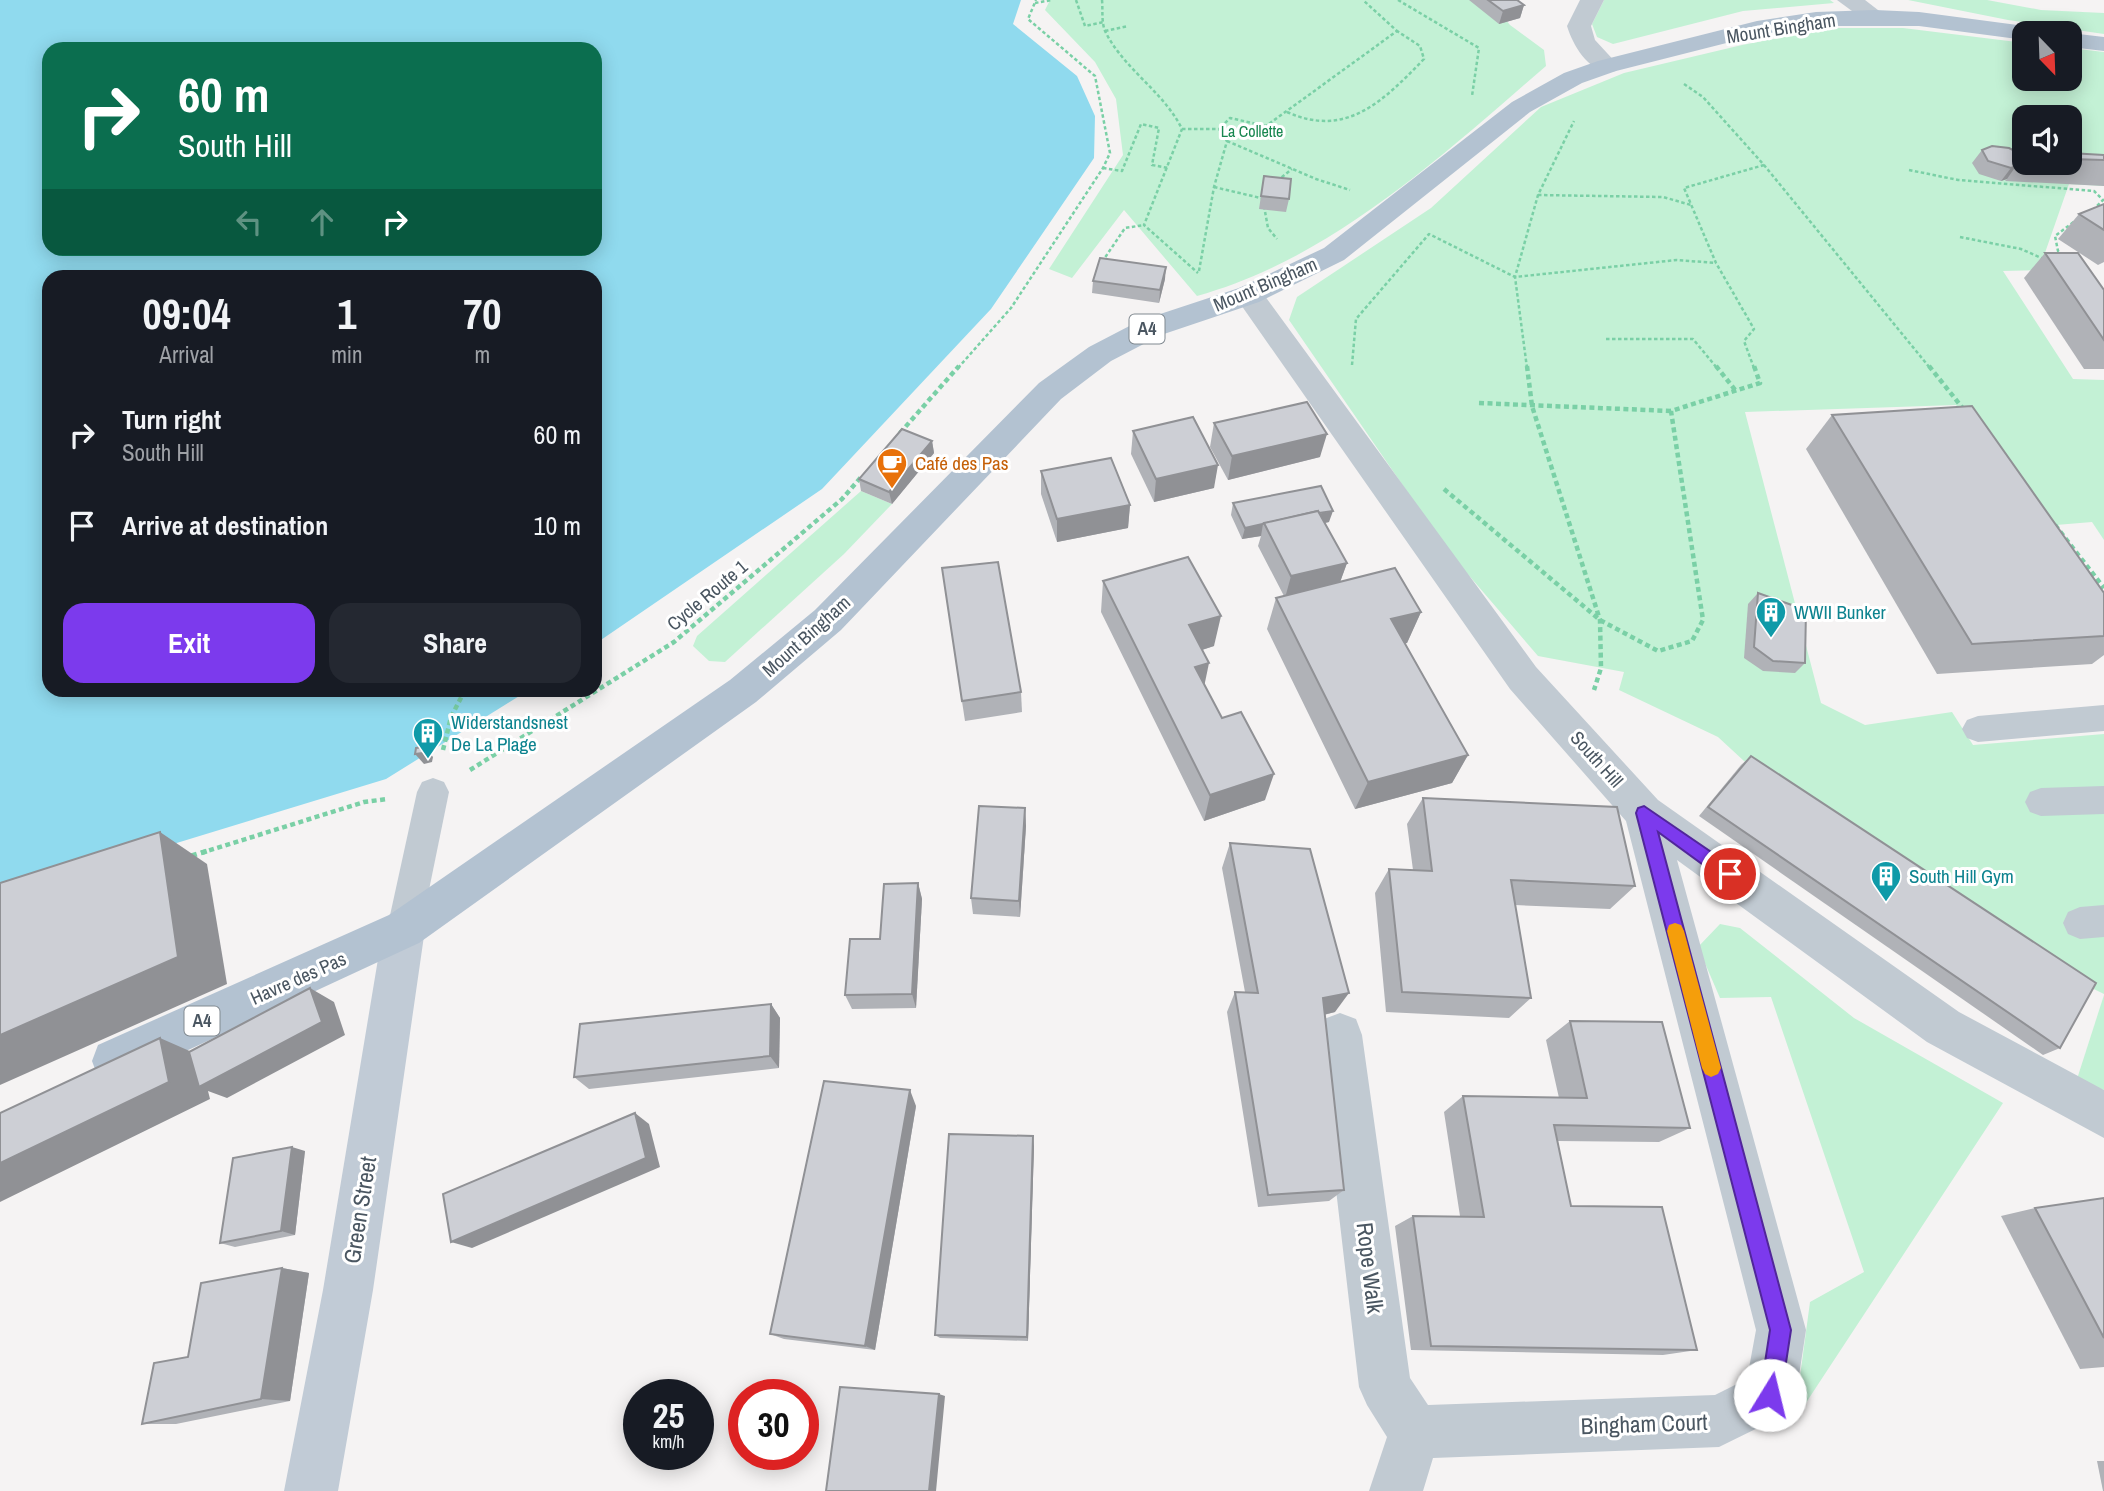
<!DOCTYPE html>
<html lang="en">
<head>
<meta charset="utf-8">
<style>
  body { margin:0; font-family:"Archivo Narrow",sans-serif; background:#242831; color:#f1f3f6; height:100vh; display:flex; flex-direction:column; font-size:26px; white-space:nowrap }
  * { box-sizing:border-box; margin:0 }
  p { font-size:23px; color:#9ea1a6 }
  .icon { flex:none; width:38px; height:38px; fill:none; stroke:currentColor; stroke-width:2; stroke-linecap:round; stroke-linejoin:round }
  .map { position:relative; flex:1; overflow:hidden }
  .drawer { position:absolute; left:42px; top:270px; width:560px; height:427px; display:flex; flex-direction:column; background:#171b24; border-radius:21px; box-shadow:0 4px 18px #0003 }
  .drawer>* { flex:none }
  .top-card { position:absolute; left:42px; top:42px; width:560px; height:214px; border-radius:21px; box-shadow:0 4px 18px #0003; background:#0b6e4f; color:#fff; overflow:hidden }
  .needle { width:46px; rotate:157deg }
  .controls { position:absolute; left:2012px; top:21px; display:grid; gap:14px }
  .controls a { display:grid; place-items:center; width:70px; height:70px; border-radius:14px; background:#171b24; box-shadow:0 4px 18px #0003; font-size:35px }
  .speed { position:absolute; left:623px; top:1379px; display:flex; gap:14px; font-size:35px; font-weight:700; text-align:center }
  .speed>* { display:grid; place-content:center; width:91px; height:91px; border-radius:50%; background:#171b24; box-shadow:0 4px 18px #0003; line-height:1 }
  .speed small { font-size:18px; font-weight:400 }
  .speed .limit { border:10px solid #d22; background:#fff; color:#111 }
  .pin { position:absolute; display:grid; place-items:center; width:60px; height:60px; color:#fff; margin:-30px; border:4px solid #fff; border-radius:50%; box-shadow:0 2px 7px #0007 }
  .me { position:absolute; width:77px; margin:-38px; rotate:9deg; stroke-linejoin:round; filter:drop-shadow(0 0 5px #0008) }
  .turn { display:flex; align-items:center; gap:24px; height:147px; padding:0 21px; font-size:32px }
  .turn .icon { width:91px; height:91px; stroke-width:2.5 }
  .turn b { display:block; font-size:49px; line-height:60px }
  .lanes { display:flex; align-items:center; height:66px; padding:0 21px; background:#0003; justify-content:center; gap:35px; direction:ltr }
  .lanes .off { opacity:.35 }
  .eta { display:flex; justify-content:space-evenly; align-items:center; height:119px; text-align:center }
  .eta b { font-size:42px; font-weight:700; line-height:49px }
  .primary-button { display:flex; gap:14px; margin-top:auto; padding:14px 21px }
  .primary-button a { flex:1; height:80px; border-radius:21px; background:#7c3aed; color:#fff; font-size:28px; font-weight:700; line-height:80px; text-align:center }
  .primary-button a+a { background:#242831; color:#f1f3f6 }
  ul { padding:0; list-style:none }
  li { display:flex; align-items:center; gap:21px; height:91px; padding:0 21px }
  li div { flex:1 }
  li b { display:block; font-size:26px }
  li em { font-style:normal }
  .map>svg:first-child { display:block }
</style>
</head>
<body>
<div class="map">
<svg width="2104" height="1491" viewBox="0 0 2104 1491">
  <rect width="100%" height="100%" fill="#f5f3f3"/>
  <!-- green -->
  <g fill="#c3f1d5" fill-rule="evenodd">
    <path d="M1050,0H1489L1510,25L1544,50L1546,66C1442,156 1331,259 1197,296L1124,210L1072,278L1049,269L1123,155L1116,99L1095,62L1045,10Z"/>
    <polygon points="1604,0 1830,0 1834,3 1743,11 1613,44 1597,37 1592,24"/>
    <polygon points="1908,0 1987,0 2041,10 2104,13 2104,34 2008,20"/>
    <path d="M1832,28H1903L2025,43V79H2070V48L2104,52V186L2069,184L2039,270L2003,271L2073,379L2104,380V540L2092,522L2044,526L1995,451L1956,405L1745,412L1821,703L1865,725L1952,712L1973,745L2104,734V994L2069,977L1744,761L1718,737L1619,690L1624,672L1538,656L1448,551L1289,320L1297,297L1431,208L1541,107L1624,73L1742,45ZM2025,117H2070V163H2025Z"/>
    <polygon points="861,491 892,504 844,554 725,662 709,661 693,646 697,636"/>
    <polygon points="1720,924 1740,928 1854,1018 2003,1103 1794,1421 1810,1302 1864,1272 1771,997 1720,998 1698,947"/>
    <polygon points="2104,995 2104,1090 2077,1079"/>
  </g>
  <!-- water -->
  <path fill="#90daee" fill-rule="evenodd" d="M0,0H1021L1013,24L1077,76L1095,116L1094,158L991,309L822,489L595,644V276H49V690H529L386,779L0,897ZM49,49H595V248H49Z"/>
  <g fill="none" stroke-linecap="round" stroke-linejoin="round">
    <!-- path-far2 -->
    <g stroke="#7ad0a6" stroke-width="2.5" stroke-dasharray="3.5 2.5" stroke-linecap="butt">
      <polyline points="1076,0 1085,26 1104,22"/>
      <path d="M1102,0C1103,10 1101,24 1106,33C1125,70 1164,92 1182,129L1144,225L1198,273"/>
      <polyline points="1398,0 1479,48 1472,96"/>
      <polyline points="1035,3 1052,0"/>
      <polyline points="1105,31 1128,26"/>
      <polyline points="1684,84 1703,97 1764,165 1930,368"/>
      <path d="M1287,112C1347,139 1384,100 1424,59L1420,46L1397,31"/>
      <polyline points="1182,129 1219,129"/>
      <polyline points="1227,141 1316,179 1350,190"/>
      <polyline points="1103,168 1122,171 1141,124 1159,128 1152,165 1168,168"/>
      <polyline points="1909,170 1958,180 2094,191 2103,200 2094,209"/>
      <polyline points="1277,181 1292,169"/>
      <polyline points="1214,187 1265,199"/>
      <polyline points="1538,195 1663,197 1691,205"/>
      <polyline points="1264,206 1268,228 1277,239"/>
      <polyline points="1960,237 2021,249 2046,260"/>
      <polyline points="2063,256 2058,251 2055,236 2075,221"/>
      <polyline points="1102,262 1125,228 1144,225"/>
      <polyline points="1199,271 1214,187 1227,141 1219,129 1230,118 1266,126 1397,31 1363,0"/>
      <polyline points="1606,339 1693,339 1717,368"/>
      <polyline points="1352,365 1356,319 1429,234 1515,277 1677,260 1716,263"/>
      <polyline points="958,368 1011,308 1103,168 1110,153 1095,76 1028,19 1036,0"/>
      <polyline points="1527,368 1515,277 1538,195 1574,121"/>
      <polyline points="1754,368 1744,341 1754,329 1716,263 1684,188 1764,165"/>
    </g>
    <!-- path-far1 -->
    <g stroke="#7ad0a6" stroke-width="4.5" stroke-dasharray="5 3.5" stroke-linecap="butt">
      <polyline points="1527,366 1532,406 1600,620 1601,668 1594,690"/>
      <polyline points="1716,366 1736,391"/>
      <polyline points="1929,366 1965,411"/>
      <polyline points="1479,403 1671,411"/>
      <polyline points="900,433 959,366"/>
      <polyline points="1444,489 1600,620 1658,651 1692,641 1703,620 1671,411 1760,383 1754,366"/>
      <polyline points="2055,525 2104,588"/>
      <polyline points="443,750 451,717 465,690"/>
      <polyline points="470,770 674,642 842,499 862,476"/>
      <polyline points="201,853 364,802 387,799"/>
    </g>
    <!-- path -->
    <polyline stroke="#7ad0a6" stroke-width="5" stroke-dasharray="6 4.5" stroke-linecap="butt" points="191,856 207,851"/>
    <!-- lane -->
    <g fill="#c1cad2" fill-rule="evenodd">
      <polygon points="2104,705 2104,731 1978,742 1967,738 1962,729 1967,720 1978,716"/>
      <polygon points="433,778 444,782 449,792 421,929 416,940 404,945 392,940 387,929 417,792 422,782"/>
      <polygon points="2104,786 2104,814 2041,816 2030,812 2025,802 2030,792 2041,788"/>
      <polygon points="2104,905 2104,937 2080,939 2068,934 2063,923 2068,912 2080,907"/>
    </g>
    <!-- street -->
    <g fill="#c1cad2" fill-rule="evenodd">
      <path d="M1580,0H1604L1591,26L1595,40L1619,66L1616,71C1591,77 1573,46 1567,26Z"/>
      <polygon points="1837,0 1865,0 1887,17 1883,22 1867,22"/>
      <polygon points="1249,285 1259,288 1536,667 1658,800 1959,1012 2104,1090 2104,1138 1927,1042 1677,860 1806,1330 1796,1395 1788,1413 1719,1447 1433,1458 1423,1491 1369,1491 1387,1437 1367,1405 1359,1387 1318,1035 1324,1019 1340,1013 1356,1019 1362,1035 1410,1378 1428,1405 1715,1395 1747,1379 1756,1330 1626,821 1510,689 1239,302 1234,295 1239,288"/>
    </g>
    <!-- secondary -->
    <polygon fill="#c1cbd6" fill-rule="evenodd" points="404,909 419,915 425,929 373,1290 338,1491 284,1491 323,1290 383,929 389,915"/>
    <!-- primary -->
    <g fill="#b3c2d1" fill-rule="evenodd">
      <polygon points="1875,10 1919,12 2025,26 2033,28 2037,33 2025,33 2025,40 1919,26 1816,26 1758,35 1616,71 1582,83 1530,112 1344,260 1259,302 1161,335 1111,361 1061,399 841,630 756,702 419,943 130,1077 114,1083 98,1077 92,1061 98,1045 389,915 730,680 815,610 1039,383 1089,347 1139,321 1239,288 1324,248 1512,102 1564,73 1598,61 1757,21 1816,12"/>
      <polygon points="2068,33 2070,33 2104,37 2104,51 2070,47 2070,33"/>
    </g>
  </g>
  <!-- wall -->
  <g fill="#b0b2b7">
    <polygon points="1469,0 1517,0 1524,5 1520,18 1499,24"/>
    <polygon points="2025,142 2025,163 2070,163 2070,153 2104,155 2104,186 2005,181 2007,179 2001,181 1979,174 1972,163 1982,150 2017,152"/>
    <polygon points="1264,176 1289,199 1286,212 1259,209"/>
    <polygon points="2104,204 2104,262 2098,265 2058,239 2079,214"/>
    <polygon points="2045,253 2104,290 2104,369 2084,369 2024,278"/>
    <polygon points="1165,279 1159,303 1092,293 1093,281"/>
    <polygon points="1832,415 2104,593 2104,655 2092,664 1937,674 1806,449"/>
    <polygon points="1214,423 1320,457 1228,480 1210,447"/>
    <polygon points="1133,431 1214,488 1154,502 1131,454"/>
    <polygon points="932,441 934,453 892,504 861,491 859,479"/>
    <polygon points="1041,471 1130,505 1128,528 1057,542 1041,494"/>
    <polygon points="1233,503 1329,522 1325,523 1347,563 1340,582 1421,612 1407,643 1405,643 1468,755 1452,783 1355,809 1267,629 1276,598 1284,596 1258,546 1261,536 1242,539 1231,515"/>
    <polygon points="1103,581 1214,646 1202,650 1204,684 1265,800 1204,821 1101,612"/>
    <polygon points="945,590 1021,692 1022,712 965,721"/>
    <polygon points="1758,593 1805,663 1795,673 1763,671 1744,658 1748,604"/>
    <polygon points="1751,756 2060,1048 2043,1055 1699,816 1741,765"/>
    <polygon points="1423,798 1635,886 1610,909 1515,905 1531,998 1509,1018 1386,1012 1375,893 1389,869 1413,870 1407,824"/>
    <polygon points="1025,808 1026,826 1020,917 973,914 971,898"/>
    <polygon points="1230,843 1335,1012 1324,1015 1344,1190 1329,1201 1258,1207 1227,1012 1235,992 1245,992 1222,868"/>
    <polygon points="918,883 922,899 916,1008 852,1009 845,995 880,939"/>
    <polygon points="771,1004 780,1018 779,1068 589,1089 574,1077"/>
    <polygon points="1570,1021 1690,1128 1659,1142 1557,1141 1571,1206 1697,1350 1663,1355 1411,1350 1395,1226 1413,1216 1460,1216 1444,1112 1463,1096 1559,1098 1546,1040"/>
    <polygon points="916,1106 875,1350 784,1339 770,1334"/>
    <polygon points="1034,1146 1028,1341 940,1338 935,1335"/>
    <polygon points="305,1151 295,1235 235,1247 220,1243"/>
    <polygon points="2104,1198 2104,1367 2080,1369 2001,1216 2035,1208"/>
    <polygon points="282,1268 309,1273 290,1401 176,1424 142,1424 188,1357"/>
    <polygon points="2097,1461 2104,1461 2104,1491 2103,1491"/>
  </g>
  <!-- shaded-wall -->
  <g fill="#909195">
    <polygon points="1524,5 1520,18 1499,24 1503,11"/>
    <polygon points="2016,166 2007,179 2001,181 2011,168"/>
    <polygon points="1166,267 1165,279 1159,303 1160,290"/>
    <polygon points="1327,434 1320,457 1228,480 1232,456"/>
    <polygon points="932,441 934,453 892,504 889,492"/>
    <polygon points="1218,465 1214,488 1154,502 1156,479"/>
    <polygon points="1130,505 1128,528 1057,542 1057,519"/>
    <polygon points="1333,511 1329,522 1269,534 1264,524"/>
    <polygon points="1263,524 1261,536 1242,539 1245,528"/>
    <polygon points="1347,563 1339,585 1285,598 1291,576"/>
    <polygon points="1421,612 1407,643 1379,650 1391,619"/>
    <polygon points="1221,616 1214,646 1183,656 1189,625"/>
    <polygon points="1209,663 1203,692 1195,667"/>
    <polygon points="424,747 433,757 432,762 424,764 415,754"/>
    <polygon points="1468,755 1452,783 1355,809 1368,782"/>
    <polygon points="1274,774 1265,800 1204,821 1210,795"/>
    <polygon points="1025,808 1026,826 1020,917 1019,901"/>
    <polygon points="160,832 207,864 227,984 0,1085 0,1035"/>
    <polygon points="918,883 922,899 916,1008 912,994"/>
    <polygon points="310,988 334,1002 345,1035 227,1098 208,1091 210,1099 0,1202 0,1163 160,1038 201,1056"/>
    <polygon points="1349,993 1335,1012 1310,1018 1323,998"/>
    <polygon points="771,1004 780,1018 779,1068 770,1056"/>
    <polygon points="910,1090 916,1106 875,1350 865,1346"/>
    <polygon points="635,1113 649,1124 660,1167 472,1248 451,1242"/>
    <polygon points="1033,1136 1034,1146 1028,1341 1027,1337"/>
    <polygon points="292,1147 305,1151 295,1235 281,1231"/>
    <polygon points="282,1268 309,1273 290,1401 261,1399"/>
    <polygon points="939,1394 945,1396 936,1491 929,1491"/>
  </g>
  <!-- building -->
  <g fill="#cdcfd5" stroke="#909195" stroke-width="2">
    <polygon points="1488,0 1517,0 1524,5 1503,11"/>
    <polygon points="1992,146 2009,148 2017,152 2022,159 2016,166 2011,168 1988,161 1982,150"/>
    <polygon points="2070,153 2104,155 2104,160 2070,159"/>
    <polygon points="1264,176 1291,179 1289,199 1261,196"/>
    <polygon points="2104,204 2104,230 2079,214"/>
    <polygon points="2045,253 2078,253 2104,290 2104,340"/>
    <polygon points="1100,258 1166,267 1160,290 1093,281"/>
    <polygon points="1307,402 1327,434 1232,456 1214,423"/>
    <polygon points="1972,406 2104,593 2104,636 1972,644 1832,415"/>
    <polygon points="1193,417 1218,465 1156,479 1133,431"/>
    <polygon points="902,429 932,441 889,492 859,479"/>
    <polygon points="1111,458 1130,505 1057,519 1041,471"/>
    <polygon points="1321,486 1333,511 1319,513 1318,511 1245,528 1233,503"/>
    <polygon points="1318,511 1347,563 1291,576 1264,523"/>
    <polygon points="1188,557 1221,616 1189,625 1209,663 1195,667 1222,718 1241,712 1274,774 1210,795 1103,581"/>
    <polygon points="998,562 1021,692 962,701 942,568"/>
    <polygon points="1395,568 1421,612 1391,619 1468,755 1368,782 1276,598"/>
    <polygon points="1758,593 1806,610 1805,663 1773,661 1754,647"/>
    <polygon points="424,747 423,753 415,754 416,748"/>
    <polygon points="1751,756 2096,983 2060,1048 1708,807"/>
    <polygon points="1423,798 1617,807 1635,886 1511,880 1531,998 1402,992 1389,869 1432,871"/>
    <polygon points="979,806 1025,808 1019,901 971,898"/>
    <polygon points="160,832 178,957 0,1035 0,883"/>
    <polygon points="1230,843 1310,849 1349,993 1323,998 1344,1190 1268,1195 1235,992 1258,993"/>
    <polygon points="918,883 912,994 845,995 850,939 880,939 884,884"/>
    <polygon points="310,988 322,1022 199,1087 189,1052"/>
    <polygon points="771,1004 770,1056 574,1077 580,1024"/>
    <polygon points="1570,1021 1662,1022 1690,1128 1554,1125 1571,1206 1662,1207 1697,1350 1431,1346 1413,1216 1484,1217 1463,1096 1587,1098"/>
    <polygon points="160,1038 169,1082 0,1163 0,1113"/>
    <polygon points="824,1081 910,1090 865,1346 770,1334"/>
    <polygon points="635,1113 646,1158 451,1242 443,1194"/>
    <polygon points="949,1134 1033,1136 1027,1337 935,1335"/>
    <polygon points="292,1147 281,1231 220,1243 233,1158"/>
    <polygon points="2104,1198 2104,1338 2035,1208"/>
    <polygon points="282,1268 261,1399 142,1424 154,1363 188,1357 201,1283"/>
    <polygon points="840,1387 939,1394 929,1491 826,1491"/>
  </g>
  <!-- route -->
  <polygon fill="#7c3aed" stroke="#51269a" stroke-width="2" points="1644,806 1736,869 1738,874 1736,880 1730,882 1724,880 1658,832 1791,1330 1781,1395 1778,1403 1770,1406 1763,1403 1760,1395 1770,1330 1636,813 1638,808"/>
  <!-- slow -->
  <polygon fill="#f59e0b" points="1675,923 1681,925 1684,931 1721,1068 1718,1074 1711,1077 1705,1074 1702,1068 1667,931 1669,925"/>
  <!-- icons -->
  <defs>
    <g id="cafe-pin" transform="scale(1.575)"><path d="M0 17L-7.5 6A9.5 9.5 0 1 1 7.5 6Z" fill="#e8710a" stroke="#fff"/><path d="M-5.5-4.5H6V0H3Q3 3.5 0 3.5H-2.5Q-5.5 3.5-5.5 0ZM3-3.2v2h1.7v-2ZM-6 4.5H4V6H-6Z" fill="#fff"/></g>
    <g id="building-pin" transform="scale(1.575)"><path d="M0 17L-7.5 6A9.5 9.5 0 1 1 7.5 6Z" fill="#0f9aa8" stroke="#fff"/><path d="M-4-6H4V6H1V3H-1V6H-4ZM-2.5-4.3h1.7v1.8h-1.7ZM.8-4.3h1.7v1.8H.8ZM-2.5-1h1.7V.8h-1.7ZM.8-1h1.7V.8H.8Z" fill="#fff"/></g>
  </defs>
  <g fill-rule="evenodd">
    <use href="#cafe-pin" x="892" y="463"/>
    <use href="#building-pin" x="1771" y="612"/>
    <use href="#building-pin" x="428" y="733"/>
    <use href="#building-pin" x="1886" y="876"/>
  </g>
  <g text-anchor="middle" stroke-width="6" stroke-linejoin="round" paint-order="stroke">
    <!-- far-park labels -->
    <g font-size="16" fill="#17864f" stroke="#fff">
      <text x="1252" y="137">La Collette</text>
    </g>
    <!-- shield labels -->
    <g fill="#fff" stroke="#808990" stroke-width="2">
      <rect x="1129.5" y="314.5" width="35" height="29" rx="5"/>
      <rect x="184.5" y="1006.5" width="35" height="29" rx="5"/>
    </g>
    <g font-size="18" font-weight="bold" fill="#4a5661">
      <text x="1147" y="335">A4</text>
      <text x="202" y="1027">A4</text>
    </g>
    <!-- street labels -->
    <g font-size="19" fill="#4a5661" stroke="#fff">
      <text transform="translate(1781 28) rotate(-9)" y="7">Mount Bingham</text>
      <text transform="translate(1265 284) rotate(-23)" y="7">Mount Bingham</text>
      <text transform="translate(707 595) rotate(-40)" y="7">Cycle Route 1</text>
      <text transform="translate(806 636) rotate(-42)" y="7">Mount Bingham</text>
      <text transform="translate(1597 759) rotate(48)" y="7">South Hill</text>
      <text transform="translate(298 978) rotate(-24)" y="7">Havre des Pas</text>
    </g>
    <!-- food labels -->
    <g font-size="19" fill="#c56008" stroke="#fff" text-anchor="start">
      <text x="915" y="470">Café des Pas</text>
    </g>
    <!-- culture labels -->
    <g font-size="19" fill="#0d838f" stroke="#fff" text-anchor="start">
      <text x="1794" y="619">WWII Bunker</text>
      <text x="451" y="729">Widerstandsnest<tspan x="451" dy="22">De La Plage</tspan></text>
      <text x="1909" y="883">South Hill Gym</text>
    </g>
    <!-- near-street labels -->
    <g font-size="23" fill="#4a5661" stroke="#fff">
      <text transform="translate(360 1210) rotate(-81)" y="8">Green Street</text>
      <text transform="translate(1370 1268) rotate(83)" y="8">Rope Walk</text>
      <text transform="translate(1644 1424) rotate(-2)" y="8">Bingham Court</text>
    </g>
  </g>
</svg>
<div class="controls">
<a><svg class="needle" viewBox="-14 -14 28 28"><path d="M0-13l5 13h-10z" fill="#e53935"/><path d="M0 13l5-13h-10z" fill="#9ea1a6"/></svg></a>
<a><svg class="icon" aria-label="sound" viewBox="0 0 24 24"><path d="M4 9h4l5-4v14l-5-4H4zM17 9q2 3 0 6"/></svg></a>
</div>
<div class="speed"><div>25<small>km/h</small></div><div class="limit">30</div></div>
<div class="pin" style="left:1730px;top:874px;background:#d93025"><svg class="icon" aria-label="arrive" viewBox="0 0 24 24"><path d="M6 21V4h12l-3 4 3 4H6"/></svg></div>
<svg class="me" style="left:1770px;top:1395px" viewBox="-20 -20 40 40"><circle r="19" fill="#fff"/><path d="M0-13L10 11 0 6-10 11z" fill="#7c3aed"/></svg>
<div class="top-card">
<div class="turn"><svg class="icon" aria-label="right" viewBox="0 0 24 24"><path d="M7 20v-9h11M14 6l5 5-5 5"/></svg><div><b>60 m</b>South Hill</div></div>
<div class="lanes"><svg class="icon off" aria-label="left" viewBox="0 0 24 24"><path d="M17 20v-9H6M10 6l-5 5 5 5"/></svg><svg class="icon off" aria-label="ahead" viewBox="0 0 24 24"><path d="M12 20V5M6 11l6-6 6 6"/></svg><svg class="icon" aria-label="right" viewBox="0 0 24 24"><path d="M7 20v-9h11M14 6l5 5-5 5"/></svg></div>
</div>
<section class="drawer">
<div class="eta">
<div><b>09:04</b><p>Arrival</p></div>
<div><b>1</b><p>min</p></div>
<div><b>70</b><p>m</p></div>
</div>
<ul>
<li><svg class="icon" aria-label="right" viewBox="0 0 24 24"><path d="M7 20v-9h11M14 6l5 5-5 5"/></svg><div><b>Turn right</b><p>South Hill</p></div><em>60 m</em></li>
<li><svg class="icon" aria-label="arrive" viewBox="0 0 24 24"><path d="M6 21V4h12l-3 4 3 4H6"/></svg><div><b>Arrive at destination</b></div><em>10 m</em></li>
</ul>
<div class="primary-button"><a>Exit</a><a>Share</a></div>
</section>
</div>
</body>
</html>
